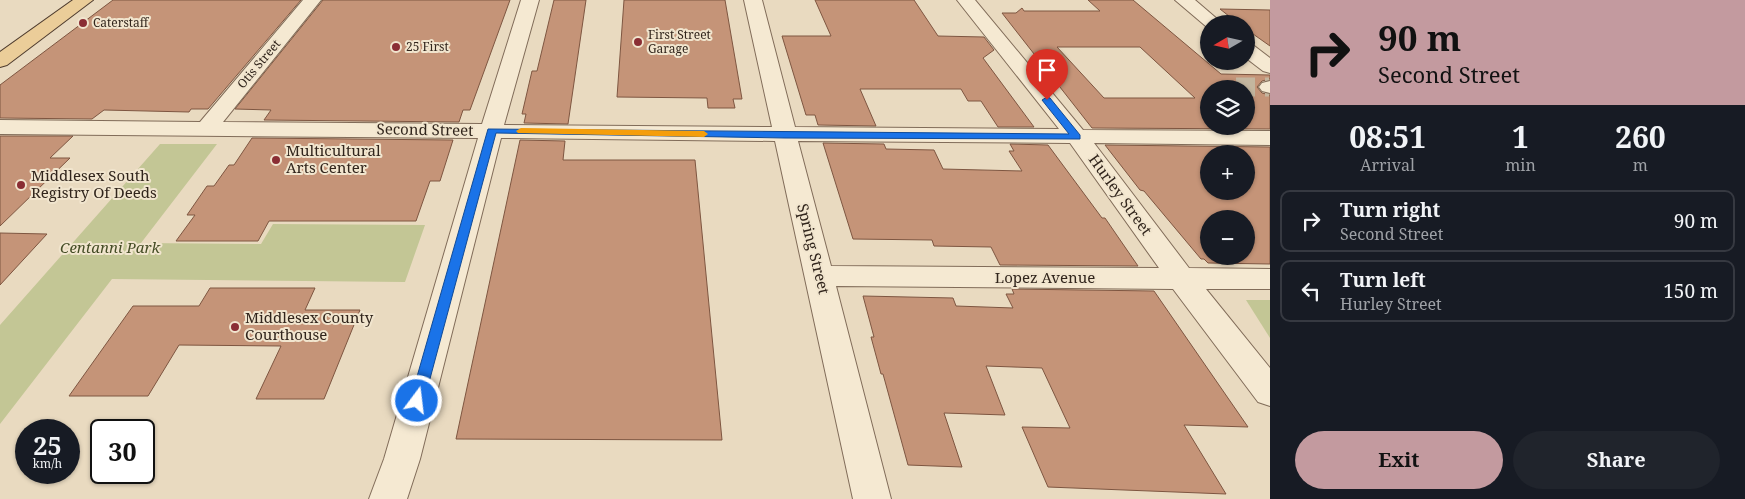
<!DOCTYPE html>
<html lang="en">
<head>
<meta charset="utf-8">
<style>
  body { margin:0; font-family:"Noto Serif",serif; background:#20242c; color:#f1f3f6; height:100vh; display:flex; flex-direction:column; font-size:19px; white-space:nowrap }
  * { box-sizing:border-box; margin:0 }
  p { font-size:16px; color:#9ea1a6 }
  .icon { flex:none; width:28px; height:28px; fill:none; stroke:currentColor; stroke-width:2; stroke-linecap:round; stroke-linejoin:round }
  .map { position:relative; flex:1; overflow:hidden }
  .details { display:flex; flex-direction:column; background:#171b24; width:475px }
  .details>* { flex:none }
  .banner { background:#c39a9f; color:#111; overflow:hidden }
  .needle { width:32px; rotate:261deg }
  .fabs { position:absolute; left:1200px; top:15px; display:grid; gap:10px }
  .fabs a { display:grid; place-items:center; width:55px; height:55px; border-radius:50%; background:#171b24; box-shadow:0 1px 4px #0004; font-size:25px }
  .speed { position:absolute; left:15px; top:419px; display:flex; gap:10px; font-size:25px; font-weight:700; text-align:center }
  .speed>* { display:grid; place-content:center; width:65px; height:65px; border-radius:50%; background:#171b24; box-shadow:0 1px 4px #0004; line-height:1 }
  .speed small { font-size:12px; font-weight:400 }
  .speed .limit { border:2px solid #111; border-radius:8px; background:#fff; color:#111 }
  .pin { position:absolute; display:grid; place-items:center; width:42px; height:42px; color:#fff; margin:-51px -21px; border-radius:50% 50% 50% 0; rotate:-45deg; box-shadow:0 0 5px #0007 }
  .pin .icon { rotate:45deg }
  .me { position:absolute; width:55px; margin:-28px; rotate:15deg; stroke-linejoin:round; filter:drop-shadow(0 0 4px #0008) }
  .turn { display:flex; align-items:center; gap:18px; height:105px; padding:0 25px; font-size:22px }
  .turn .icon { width:65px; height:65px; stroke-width:2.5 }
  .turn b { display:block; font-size:35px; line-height:42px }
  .eta { display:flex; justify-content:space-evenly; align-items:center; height:85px; text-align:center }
  .eta b { font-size:30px; font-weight:700; line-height:35px }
  .action { display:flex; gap:10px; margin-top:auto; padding:10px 25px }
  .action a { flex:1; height:58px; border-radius:30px; background:#c39a9f; color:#111; font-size:20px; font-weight:700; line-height:58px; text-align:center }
  .action a+a { background:#20242c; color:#f1f3f6 }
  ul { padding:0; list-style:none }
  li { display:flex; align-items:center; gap:15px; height:62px; margin:0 10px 8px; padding:0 15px; border:2px solid #363941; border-radius:10px }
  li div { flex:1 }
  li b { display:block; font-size:19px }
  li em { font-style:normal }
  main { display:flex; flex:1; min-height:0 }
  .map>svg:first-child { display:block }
</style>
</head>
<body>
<main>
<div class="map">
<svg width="1270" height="499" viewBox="0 0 1270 499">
  <rect width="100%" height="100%" fill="#e9dac0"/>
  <!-- green -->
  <g fill="#c3c695">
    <polygon points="160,144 217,144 141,243 261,244 273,224 425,225 405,282 112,279 0,424 0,325"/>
    <polygon points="1246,300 1270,300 1270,338"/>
  </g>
  <!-- building -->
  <g fill="#c59478" stroke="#7e5641" fill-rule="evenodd">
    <polygon points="113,0 301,0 208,109 191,109 189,112 104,110 92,119 0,118 0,85"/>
    <polygon points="323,0 510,0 470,110 463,110 459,122 264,120 271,110 235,109"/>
    <polygon points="554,0 586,0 568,124 524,123 526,114 522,114 532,71 537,71"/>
    <polygon points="624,0 725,0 742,99 733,99 735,108 708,108 707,98 617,97"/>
    <polygon points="815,0 914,0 938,36 984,37 994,50 983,58 1034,127 998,127 981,101 968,101 961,89 860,89 876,126 818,125 815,115 806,115 782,36 831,36"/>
    <path d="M1088,0H1133L1221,74L1270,75V79L1262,81L1257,87L1262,93L1270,95V129L1092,128L1002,13H1016L1022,8L1024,11H1100ZM1057,47H1140L1195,98H1104ZM1209,89H1246V126H1209Z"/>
    <polygon points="1220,9 1270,10 1270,46 1246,29 1246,24 1239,24"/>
    <polygon points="0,136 73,136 50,158 70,158 0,226"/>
    <polygon points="252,138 453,140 440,181 430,181 416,221 269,221 258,241 176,241 195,215 187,215 207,186 214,186 229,165 234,165"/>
    <polygon points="520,140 565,141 563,160 695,160 722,440 456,439"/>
    <polygon points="823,143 884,144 886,149 934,150 943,169 1022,171 1009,151 1014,151 1010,144 1048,145 1102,218 1105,218 1138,266 1000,265 991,247 934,246 932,240 853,239"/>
    <path d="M1105,145L1270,147V264L1208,263L1204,259H1201L1144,191L1140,190ZM1209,154H1246V191H1209ZM1209,219H1246V256H1209Z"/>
    <polygon points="0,233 47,234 0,285"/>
    <polygon points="210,288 315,288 305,310 360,310 324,399 256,399 281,346 179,345 148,396 69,396 133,306 199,306"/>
    <polygon points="1012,289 1154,291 1248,427 1184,425 1226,494 1048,487 1022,427 1070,428 1042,368 986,366 1005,415 944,413 962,467 908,465 883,374 881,374 871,337 874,337 863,296 953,298 956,306 1013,308 1006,294 1014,294"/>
  </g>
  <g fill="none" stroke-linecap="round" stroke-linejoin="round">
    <!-- minor-tunnel -->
    <polyline stroke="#c4b69f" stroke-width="19" stroke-dasharray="19 10" stroke-linecap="butt" points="1236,87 1269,87"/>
    <!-- minor casing -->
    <g stroke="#816c59" stroke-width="2">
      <g id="minor">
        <path d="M303,0H321L223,122L482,124L521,0H539L504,125L772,127L744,0H762L795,127L1059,129L957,0H975L1083,130L1270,131V145L1094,143L1189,268L1270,269V289H1206L1270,368V406L1258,402L1173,289L836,286L891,499H853L775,141L501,138L420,459L407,499H369L384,459L478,138L0,134V120L200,122ZM798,141L1070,143L1159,268L831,266Z"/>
        <polygon points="1175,0 1195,0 1223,24 1209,24 1208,28"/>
        <polygon points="1246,43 1253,45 1270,58 1270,73 1263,71 1246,58"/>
        <polygon points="1270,81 1270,93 1262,91 1259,87 1262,83"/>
      </g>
    </g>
    <!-- major casing -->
    <g stroke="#4e3b2d" stroke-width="2">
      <polygon id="major" points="73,0 93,0 7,65 0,67 0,52"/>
    </g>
    <!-- minor -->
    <use href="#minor" fill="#f5e9d2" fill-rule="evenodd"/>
    <!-- major -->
    <use href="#major" fill="#ebcd99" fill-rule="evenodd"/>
  </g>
  <!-- route -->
  <polygon fill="#1a73e8" stroke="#114b97" points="1047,97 1050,98 1080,135 1080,139 785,138 496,133 424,401 422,405 417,407 412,405 410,401 488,129 1069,134 1042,100"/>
  <!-- slow -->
  <polygon fill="#f59e0b" points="521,128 704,131 708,134 704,137 518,133 516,131"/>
  <!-- markers -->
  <g fill="#8a2e34" stroke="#f1e5ce" stroke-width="2">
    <circle cx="83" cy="23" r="5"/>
    <circle cx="638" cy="42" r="5"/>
    <circle cx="396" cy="47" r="5"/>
    <circle cx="276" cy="160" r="5"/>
    <circle cx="21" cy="185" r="5"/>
    <circle cx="235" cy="327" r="5"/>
  </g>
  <g text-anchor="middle" stroke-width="4" stroke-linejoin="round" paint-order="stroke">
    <!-- far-poi labels -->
    <g font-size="12" fill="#31251c" stroke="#f1e5ce" text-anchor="start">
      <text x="93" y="27">Caterstaff</text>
      <text x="648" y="39">First Street<tspan x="648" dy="14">Garage</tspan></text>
      <text x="406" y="51">25 First</text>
    </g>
    <!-- far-street labels -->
    <g font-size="12" fill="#31251c" stroke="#f1e5ce">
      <text transform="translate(259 64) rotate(-50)" y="4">Otis Street</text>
    </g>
    <!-- street labels -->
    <g font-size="15" fill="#31251c" stroke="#f1e5ce">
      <text transform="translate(425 130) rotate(1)" y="5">Second Street</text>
      <text transform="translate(1120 195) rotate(54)" y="5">Hurley Street</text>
      <text transform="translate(813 249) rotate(76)" y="5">Spring Street</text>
      <text x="1045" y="283">Lopez Avenue</text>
    </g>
    <!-- poi labels -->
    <g font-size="15" fill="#31251c" stroke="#f1e5ce" text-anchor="start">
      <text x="286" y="156">Multicultural<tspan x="286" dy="17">Arts Center</tspan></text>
      <text x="31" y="181">Middlesex South<tspan x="31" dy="17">Registry Of Deeds</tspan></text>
      <text x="245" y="323">Middlesex County<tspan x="245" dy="17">Courthouse</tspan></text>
    </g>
    <!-- park labels -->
    <g font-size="15" font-style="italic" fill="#444c25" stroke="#f1e5ce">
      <text x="110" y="253">Centanni Park</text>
    </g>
  </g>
</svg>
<div class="fabs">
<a><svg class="needle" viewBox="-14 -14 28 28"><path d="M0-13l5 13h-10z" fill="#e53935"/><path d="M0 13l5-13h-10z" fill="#9ea1a6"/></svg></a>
<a><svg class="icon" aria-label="layers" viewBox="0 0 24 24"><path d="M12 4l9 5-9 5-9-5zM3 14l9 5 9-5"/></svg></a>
<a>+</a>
<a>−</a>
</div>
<div class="speed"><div>25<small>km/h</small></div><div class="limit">30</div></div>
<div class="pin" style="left:1047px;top:100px;background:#d93025"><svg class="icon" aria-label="arrive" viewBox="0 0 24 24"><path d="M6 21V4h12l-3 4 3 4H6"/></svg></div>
<svg class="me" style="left:417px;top:401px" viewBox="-20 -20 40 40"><circle r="17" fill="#1a73e8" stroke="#fff" stroke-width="3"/><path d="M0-11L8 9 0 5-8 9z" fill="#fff"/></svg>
</div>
<section class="details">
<div class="banner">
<div class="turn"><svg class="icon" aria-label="right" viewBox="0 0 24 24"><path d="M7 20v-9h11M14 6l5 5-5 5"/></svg><div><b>90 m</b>Second Street</div></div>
</div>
<div class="eta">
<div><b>08:51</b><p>Arrival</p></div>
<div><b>1</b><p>min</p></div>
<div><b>260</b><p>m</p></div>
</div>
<ul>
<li><svg class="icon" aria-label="right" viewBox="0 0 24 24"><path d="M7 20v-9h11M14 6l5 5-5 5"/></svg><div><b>Turn right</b><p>Second Street</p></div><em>90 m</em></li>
<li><svg class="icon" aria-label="left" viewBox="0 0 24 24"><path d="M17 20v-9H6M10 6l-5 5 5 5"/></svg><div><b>Turn left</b><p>Hurley Street</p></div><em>150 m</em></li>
</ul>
<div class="action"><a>Exit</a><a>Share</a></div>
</section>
</main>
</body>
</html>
